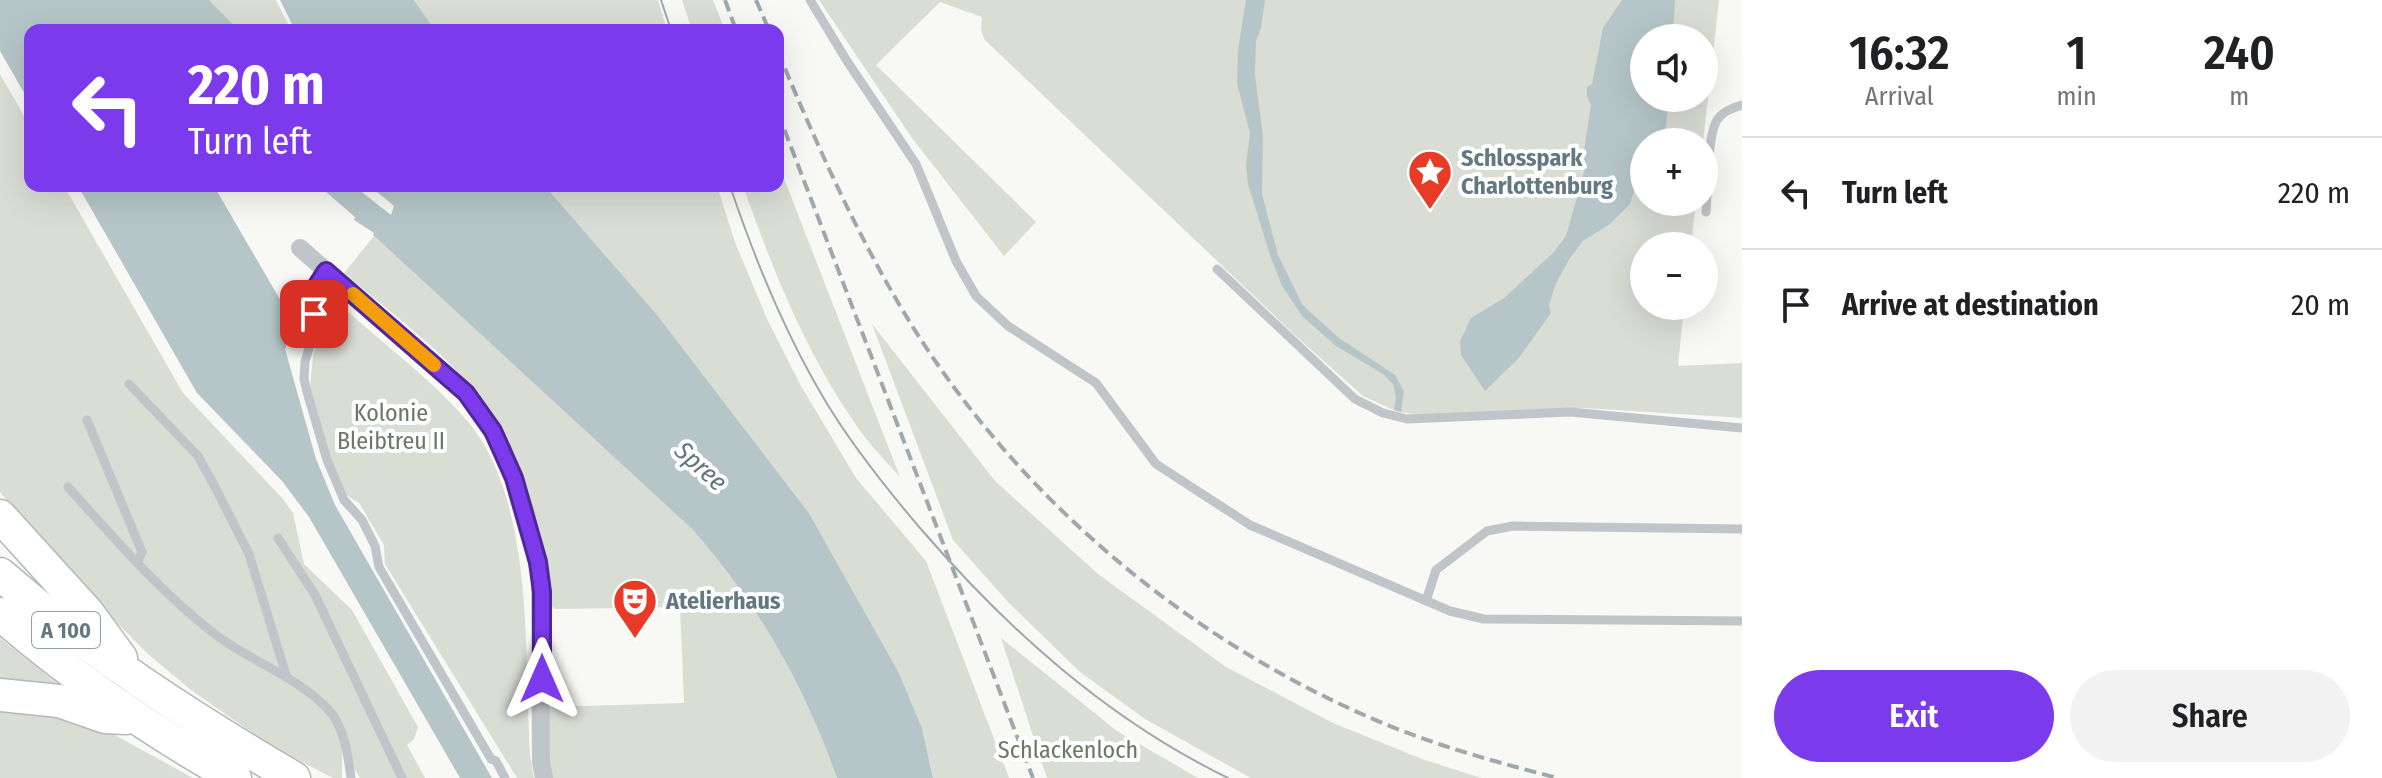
<!DOCTYPE html>
<html lang="en">
<head>
<meta charset="utf-8">
<style>
  body { margin:0; font-family:"Fira Sans Condensed",sans-serif; background:#f2f2f2; color:#202124; height:100vh; display:flex; flex-direction:column; font-size:30px; white-space:nowrap }
  * { box-sizing:border-box; margin:0 }
  p { font-size:26px; color:#757577 }
  .icon { flex:none; width:44px; height:44px; fill:none; stroke:currentColor; stroke-width:2; stroke-linecap:round; stroke-linejoin:round }
  .map { position:relative; flex:1; overflow:hidden }
  .details { display:flex; flex-direction:column; background:#fff; width:640px }
  .details>* { flex:none }
  .guide { position:absolute; left:24px; top:24px; width:760px; height:168px; border-radius:16px; box-shadow:0 8px 32px #0002; background:#7c3aed; color:#fff; overflow:hidden }
  .tools { position:absolute; left:1630px; top:24px; display:grid; gap:16px }
  .tools a { display:grid; place-items:center; width:88px; height:88px; border-radius:50%; background:#fff; box-shadow:0 8px 32px #0002; font-size:40px }
  .pin { position:absolute; display:grid; place-items:center; width:68px; height:68px; color:#fff; margin:-34px; border-radius:16px; box-shadow:0 4px 12px #0006 }
  .me { position:absolute; width:88px; margin:-44px; rotate:0deg; stroke-linejoin:round; filter:drop-shadow(0 0 6px #0008) }
  .turn { display:flex; align-items:center; gap:28px; height:168px; padding:0 32px; font-size:36px }
  .turn .icon { width:104px; height:104px; stroke-width:2.5 }
  .turn b { display:block; font-size:56px; line-height:68px }
  .eta { display:flex; justify-content:space-evenly; align-items:center; height:136px; text-align:center }
  .eta b { font-size:48px; font-weight:600; line-height:56px }
  .button { display:flex; gap:16px; margin-top:auto; padding:16px 32px }
  .button a { flex:1; height:92px; border-radius:48px; background:#7c3aed; color:#fff; font-size:32px; font-weight:600; line-height:92px; text-align:center }
  .button a+a { background:#f2f2f2; color:#202124 }
  ul { padding:0; list-style:none }
  li { display:flex; align-items:center; gap:24px; height:112px; padding:0 32px; border-top:2px solid #e0e0e0 }
  li div { flex:1 }
  li b { display:block; font-size:30px }
  li em { font-style:normal }
  main { display:flex; flex:1; min-height:0 }
  .map>svg:first-child { display:block }
</style>
</head>
<body>
<main>
<div class="map">
<svg width="1742" height="778" viewBox="0 0 1742 778">
  <rect width="100%" height="100%" fill="#f8f8f5"/>
  <!-- green -->
  <g fill="#d9ddd4" fill-rule="evenodd">
    <polygon points="209,0 276,0 291,30 267,30 261,25 257,30 251,30 245,25 239,30"/>
    <polygon points="414,0 658,0 667,30 435,30"/>
    <polygon points="682,0 713,0 725,30 692,30"/>
    <path d="M819,0H1719L1703,142H1644V202H1696L1691,246H1644V306H1684L1678,366L1742,363V418L1585,408L1432,416L1398,412L1363,396L1298,338L984,39L981,30L982,17L940,2L876,65L1036,222L1004,256L912,138ZM1644,38H1704V98H1644Z"/>
    <polygon points="0,74 30,126 30,186 64,186 183,393 282,498 293,513 304,564 352,610 418,727 414,739 407,745 425,778 360,778 342,749 342,778 333,778 271,746 191,690 148,654 64,570 0,492"/>
    <path d="M778,163L900,477C885,460 869,444 856,425C805,352 773,270 743,186H778Z"/>
    <polygon points="545,186 717,186 735,242 767,319 801,386 856,478 926,561 1009,778 933,778 922,728 899,673 809,513 658,316"/>
    <path d="M374,236L693,530C759,606 803,683 837,778H552L549,771V707L684,703L680,607L556,609L549,606C539,556 534,503 515,456C482,377 406,326 344,273Z"/>
    <path d="M321,286C368,334 426,372 469,423C535,504 524,656 530,755L534,778H517L385,564L384,545L359,503L346,495L329,456L310,388L313,356L320,333L321,321L317,299Z"/>
    <polygon points="872,324 995,481 1098,574 1226,667 1333,723 1422,759 1481,778 1251,778 1145,719 1080,672 1008,602 953,540"/>
    <polygon points="0,638 68,692 0,681"/>
    <polygon points="1001,638 1117,731 1198,778 1047,778"/>
    <polygon points="0,701 93,723 193,778 0,778"/>
  </g>
  <!-- water -->
  <g fill="#b6c6c8">
    <polygon points="0,0 209,0 239,30 30,30 30,103 0,51"/>
    <polygon points="280,0 414,0 435,30 295,30"/>
    <polygon points="1246,0 1265,0 1261,28 1256,41 1255,75 1263,137 1262,194 1278,255 1302,304 1309,311 1339,338 1395,375 1404,391 1401,412 1394,410 1396,398 1393,384 1383,374 1336,346 1302,316 1282,286 1270,255 1248,184 1246,165 1250,133 1237,83 1238,50"/>
    <polygon points="1622,0 1675,0 1673,38 1644,38 1644,98 1669,98 1664,142 1644,142 1644,176 1636,185 1630,204 1610,224 1583,241 1570,258 1556,283 1549,305 1551,313 1518,359 1485,391 1461,355 1460,341 1471,318 1504,298 1553,253 1566,236 1584,172 1584,151 1591,105 1587,96 1587,87 1592,84 1603,28"/>
    <polygon points="78,186 214,186 300,334 289,340 285,349 316,459 335,505 492,778 460,778 309,517 282,481 197,393"/>
    <path d="M319,186H354L391,215L394,206L370,186H545L658,316L809,513L899,673L922,728L933,778H837C803,683 759,606 693,530L386,247L373,235L374,233L354,220L355,217Z"/>
  </g>
  <g fill="none" stroke-linecap="round" stroke-linejoin="round">
    <!-- motorway casing -->
    <g stroke="#b2b8bb" stroke-width="35">
      <g id="motorway">
        <polyline points="0,516 88,613 121,658"/>
        <path d="M0,574C91,653 190,717 294,778"/>
        <path d="M0,614C73,677 151,731 235,778"/>
        <polyline points="0,695 59,701 105,717 126,718"/>
      </g>
    </g>
    <!-- service -->
    <g stroke="#bfc5c8" stroke-width="9">
      <polyline points="810,0 847,61 916,164 956,261 976,296 1008,326 1096,383 1156,464 1250,525 1450,611 1484,619 1742,621"/>
      <path d="M1706,212C1708,190 1707,140 1716,122C1721,112 1732,108 1742,105"/>
      <polyline points="1217,269 1355,399 1383,413 1407,419 1570,412 1742,428"/>
      <polyline points="326,271 310,296 316,324 305,362 304,379 307,392 327,460 344,500 362,520 375,546 379,567 491,759 496,761 505,778"/>
      <polyline points="129,384 198,456 216,489 249,554 286,675"/>
      <polyline points="87,420 142,552 137,563"/>
      <path d="M68,487C115,539 160,592 216,635C252,662 296,676 328,709C344,726 348,755 351,778"/>
      <polyline points="278,538 315,595 402,778"/>
      <polyline points="1426,601 1436,570 1487,531 1513,526 1742,529"/>
    </g>
    <!-- minor -->
    <polyline stroke="#bfc5c8" stroke-width="18" points="300,248 466,393 493,431 503,450 525,510 540,577 541,762 544,778"/>
    <!-- motorway -->
    <use href="#motorway" stroke="#fff" stroke-width="32"/>
    <!-- tram -->
    <g stroke="#9ea8ad" stroke-width="2">
      <polyline points="661,0 671,30"/>
      <path d="M730,186C755,260 785,334 826,402C853,447 886,488 920,528C1007,629 1107,719 1228,778"/>
    </g>
    <!-- rail -->
    <g stroke="#9ea8ad" stroke-width="4" stroke-dasharray="12 6" stroke-linecap="butt">
      <polyline points="725,0 736,30"/>
      <polyline points="756,0 769,30"/>
      <path d="M778,52C817,145 858,238 911,324C1021,501 1192,644 1385,724C1441,747 1499,763 1558,778"/>
      <polyline points="778,113 1033,778"/>
    </g>
  </g>
  <g fill="none" stroke-linecap="round" stroke-linejoin="round">
    <!-- route casing -->
    <g stroke="#51269a" stroke-width="20">
      <polyline id="route" points="314,314 310,296 326,271 466,393 493,431 514,478 538,562 542,592 542,679"/>
    </g>
    <!-- route -->
    <use href="#route" stroke="#7c3aed" stroke-width="14"/>
    <!-- slow -->
    <polyline stroke="#f59e0b" stroke-width="14" points="353,294 434,365"/>
  </g>
  <!-- icons -->
  <defs>
    <g id="sight-pin" transform="scale(2.3)"><path d="M0 17L-7.5 6A9.5 9.5 0 1 1 7.5 6Z" fill="#e73b27" stroke="#fff"/><path d="M0-6L1.8-2.2L6-1.7L2.9 1.2L3.7 5.4L0 3.3L-3.7 5.4L-2.9 1.2L-6-1.7L-1.8-2.2Z" fill="#fff"/></g>
    <g id="theatre-pin" transform="scale(2.3)"><path d="M0 17L-7.5 6A9.5 9.5 0 1 1 7.5 6Z" fill="#e73b27" stroke="#fff"/><path d="M-5-5.5Q0-4 5-5.5V0Q5 5 0 6Q-5 5-5 0ZM-3.3-2.5H-1v1.5H-3.3ZM1-2.5H3.3v1.5H1ZM-2.8 1Q0 5.5 2.8 1Z" fill="#fff"/></g>
  </defs>
  <g fill-rule="evenodd">
    <use href="#sight-pin" x="1430" y="172"/>
    <use href="#theatre-pin" x="635" y="601"/>
  </g>
  <g text-anchor="middle" stroke-width="8" stroke-linejoin="round" paint-order="stroke">
    <!-- shield labels -->
    <rect fill="#fff" stroke="#92a0a7" stroke-width="2" x="32" y="612" width="68" height="36" rx="6"/>
    <g font-size="22" font-weight="bold" fill="#637881">
      <text x="66" y="638">A 100</text>
    </g>
    <!-- poi labels -->
    <g font-size="24" font-weight="bold" fill="#637881" stroke="#fff" text-anchor="start">
      <text x="1461" y="166">Schlosspark<tspan x="1461" dy="28">Charlottenburg</tspan></text>
      <text x="666" y="609">Atelierhaus</text>
    </g>
    <!-- park labels -->
    <g font-size="24" fill="#697962" stroke="#fff">
      <text x="391" y="421">Kolonie<tspan x="391" dy="28">Bleibtreu II</tspan></text>
      <text x="1068" y="758">Schlackenloch</text>
    </g>
    <!-- water labels -->
    <g font-size="26" font-style="italic" fill="#5e777c" stroke="#fff">
      <text transform="translate(701 466) rotate(42)" y="9">Spree</text>
    </g>
  </g>
</svg>
<div class="tools">
<a><svg class="icon" aria-label="sound" viewBox="0 0 24 24"><path d="M4 9h4l5-4v14l-5-4H4zM17 9q2 3 0 6"/></svg></a>
<a>+</a>
<a>−</a>
</div>
<div class="pin" style="left:314px;top:314px;background:#d93025"><svg class="icon" aria-label="arrive" viewBox="0 0 24 24"><path d="M6 21V4h12l-3 4 3 4H6"/></svg></div>
<svg class="me" style="left:542px;top:679px" viewBox="-20 -20 40 40"><path d="M0-17L14 15 0 8-14 15z" fill="#7c3aed" stroke="#fff" stroke-width="4"/></svg>
<div class="guide">
<div class="turn"><svg class="icon" aria-label="left" viewBox="0 0 24 24"><path d="M17 20v-9H6M10 6l-5 5 5 5"/></svg><div><b>220 m</b>Turn left</div></div>
</div>
</div>
<section class="details">
<div class="eta">
<div><b>16:32</b><p>Arrival</p></div>
<div><b>1</b><p>min</p></div>
<div><b>240</b><p>m</p></div>
</div>
<ul>
<li><svg class="icon" aria-label="left" viewBox="0 0 24 24"><path d="M17 20v-9H6M10 6l-5 5 5 5"/></svg><div><b>Turn left</b></div><em>220 m</em></li>
<li><svg class="icon" aria-label="arrive" viewBox="0 0 24 24"><path d="M6 21V4h12l-3 4 3 4H6"/></svg><div><b>Arrive at destination</b></div><em>20 m</em></li>
</ul>
<div class="button"><a>Exit</a><a>Share</a></div>
</section>
</main>
</body>
</html>
